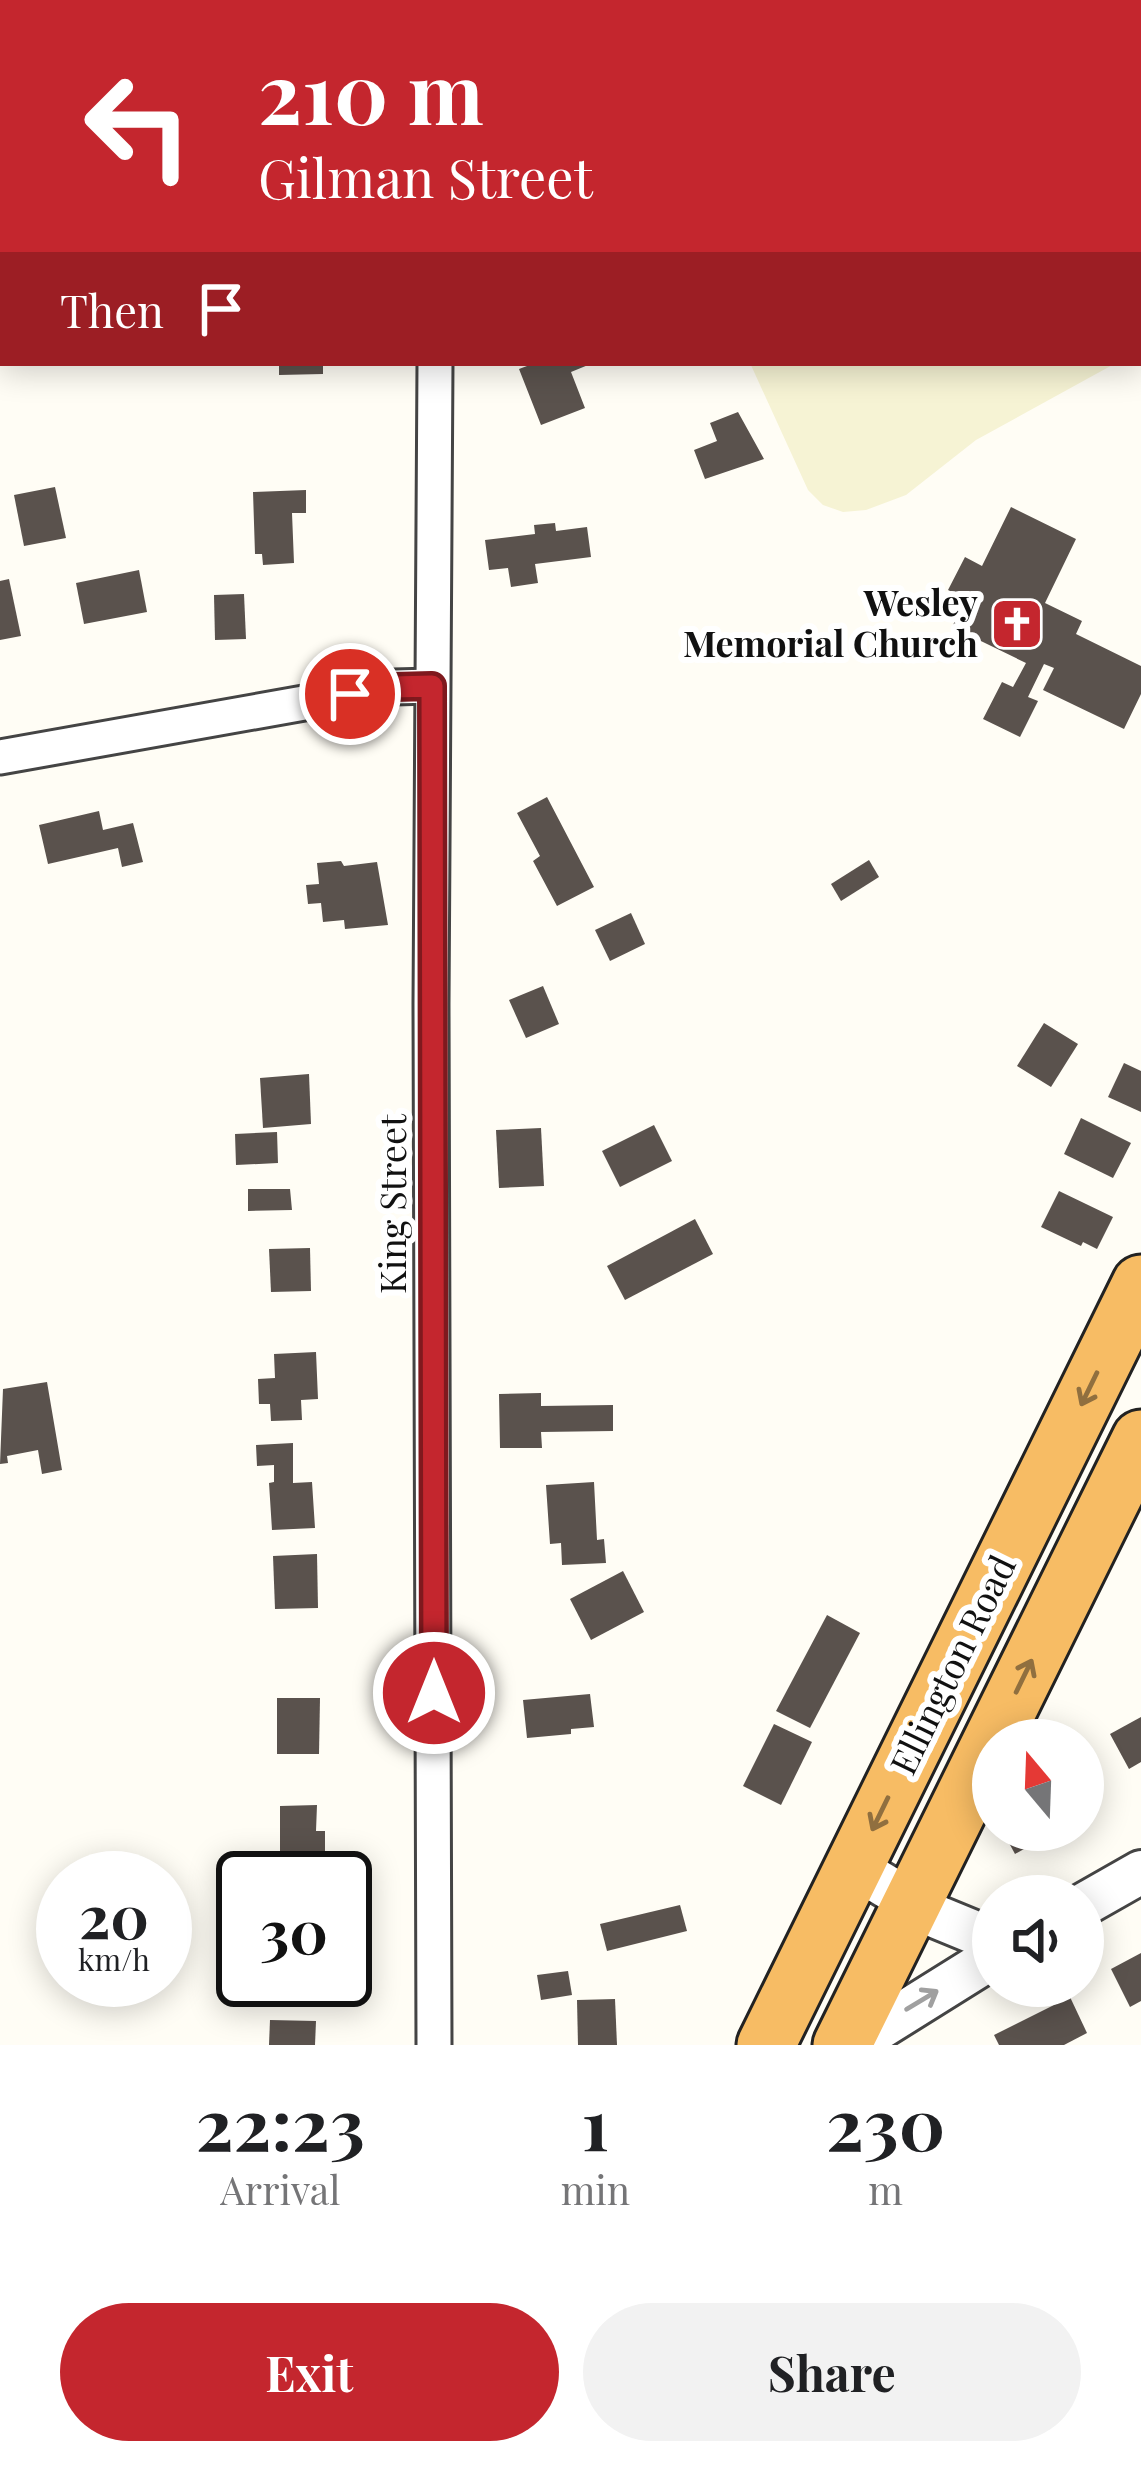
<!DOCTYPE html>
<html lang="en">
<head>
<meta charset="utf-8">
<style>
  body { margin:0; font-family:"Playfair Display",serif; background:#f2f2f2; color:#202124; height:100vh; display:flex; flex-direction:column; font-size:45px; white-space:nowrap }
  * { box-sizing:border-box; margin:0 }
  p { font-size:39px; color:#757577 }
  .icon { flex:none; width:66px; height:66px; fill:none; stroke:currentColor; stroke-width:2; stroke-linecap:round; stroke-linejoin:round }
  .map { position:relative; height:2045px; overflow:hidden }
  .drawer { display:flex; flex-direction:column; background:#fff; flex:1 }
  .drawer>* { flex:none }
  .banner { position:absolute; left:0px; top:0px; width:1143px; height:366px; box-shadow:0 6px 30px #0003; background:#c4262e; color:#fff; overflow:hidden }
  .needle { width:78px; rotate:341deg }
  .fabs { position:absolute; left:972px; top:1719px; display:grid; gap:24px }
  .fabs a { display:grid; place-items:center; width:132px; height:132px; border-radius:50%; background:#fff; box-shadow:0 6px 30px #0003; font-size:60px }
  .speed { position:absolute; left:36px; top:1851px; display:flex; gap:24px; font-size:60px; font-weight:700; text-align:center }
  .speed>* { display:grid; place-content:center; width:156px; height:156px; border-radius:50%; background:#fff; box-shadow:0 6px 30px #0003; line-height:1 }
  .speed small { font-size:30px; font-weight:400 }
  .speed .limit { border:6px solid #111; border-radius:18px; background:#fff; color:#111 }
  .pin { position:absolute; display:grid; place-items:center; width:102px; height:102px; color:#fff; margin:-51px; border:6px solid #fff; border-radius:50%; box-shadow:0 3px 12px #0007 }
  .me { position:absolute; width:132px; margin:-66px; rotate:0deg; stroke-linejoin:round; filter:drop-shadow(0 0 9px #0008) }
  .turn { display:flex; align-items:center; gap:42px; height:252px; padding:0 60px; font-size:54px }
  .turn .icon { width:156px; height:156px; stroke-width:2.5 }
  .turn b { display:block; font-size:84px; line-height:102px }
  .then { display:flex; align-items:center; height:114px; padding:0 60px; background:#0003; gap:24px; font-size:45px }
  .eta { display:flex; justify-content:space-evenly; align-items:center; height:204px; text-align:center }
  .eta b { font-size:72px; font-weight:700; line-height:84px }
  .button { display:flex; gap:24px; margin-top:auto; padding:24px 60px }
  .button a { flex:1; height:138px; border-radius:72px; background:#c4262e; color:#fff; font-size:48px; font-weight:700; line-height:138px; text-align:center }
  .button a+a { background:#f2f2f2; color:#202124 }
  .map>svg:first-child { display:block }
</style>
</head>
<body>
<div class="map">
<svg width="1141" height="2045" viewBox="0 0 1141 2045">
  <rect width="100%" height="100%" fill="#fffdf5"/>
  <!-- farmland -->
  <polygon fill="#f6f3d4" points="750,363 1116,363 976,440 906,495 866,510 843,512 823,505 808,490"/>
  <!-- building -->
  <g fill="#5a524d">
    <polygon points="279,363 323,363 323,374 279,375"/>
    <polygon points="535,363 593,363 571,372 585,408 541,425 519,369"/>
    <polygon points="738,412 764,459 705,479 694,450 717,441 710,423"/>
    <polygon points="55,487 66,538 24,546 14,495"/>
    <polygon points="306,490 306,513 292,513 294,563 263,565 262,554 255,554 253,492"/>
    <polygon points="1011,507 1076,539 1045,603 1082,621 1076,634 1141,666 1141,694 1124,729 1043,690 1054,668 1044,664 1028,697 1038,701 1020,737 983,719 1002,682 1013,687 1026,663 952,627 966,599 948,590 965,557 982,566"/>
    <polygon points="555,523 556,531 587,527 591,557 535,564 538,583 511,587 508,568 489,570 485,540 535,534 534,525"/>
    <polygon points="139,570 147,612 84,624 76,583"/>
    <polygon points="9,579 21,636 0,640 0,581"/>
    <polygon points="244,594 246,639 215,640 214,595"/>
    <polygon points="547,797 594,887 557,906 533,861 540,856 517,813"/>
    <polygon points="99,811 103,830 133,823 143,862 122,867 118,848 48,864 39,825"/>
    <polygon points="869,860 879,877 841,901 831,884"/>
    <polygon points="341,861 344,866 377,862 388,925 345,929 344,920 323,922 321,903 308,904 306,885 319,884 317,863"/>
    <polygon points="631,913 645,944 610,961 595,930"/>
    <polygon points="543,986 559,1024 526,1038 509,1000"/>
    <polygon points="1044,1023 1078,1044 1051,1087 1017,1066"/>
    <polygon points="1124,1063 1141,1071 1141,1112 1108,1097"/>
    <polygon points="309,1074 311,1124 263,1128 260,1078"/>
    <polygon points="1081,1118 1131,1143 1113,1178 1064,1154"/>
    <polygon points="654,1125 672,1161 620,1187 602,1151"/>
    <polygon points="541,1128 544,1186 499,1188 496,1130"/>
    <polygon points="277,1132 278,1163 236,1165 235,1134"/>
    <polygon points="248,1189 290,1189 292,1210 248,1211"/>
    <polygon points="1059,1191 1113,1217 1097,1249 1083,1242 1081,1246 1041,1227"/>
    <polygon points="695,1219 713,1254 625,1300 607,1266"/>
    <polygon points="310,1248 311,1291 271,1292 269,1249"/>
    <polygon points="316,1352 318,1399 301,1400 302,1420 271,1421 270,1404 259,1404 258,1379 275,1378 274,1354"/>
    <polygon points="47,1382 62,1470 42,1474 38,1450 7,1456 8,1463 0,1464 3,1389"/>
    <polygon points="541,1393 541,1406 613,1405 613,1431 541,1432 542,1448 500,1448 499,1394"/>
    <polygon points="293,1443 293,1483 312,1482 315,1528 272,1530 269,1483 274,1482 274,1465 257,1466 256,1445"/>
    <polygon points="594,1482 597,1540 604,1539 606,1563 562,1565 561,1543 550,1544 546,1485"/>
    <polygon points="317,1554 318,1608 275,1609 273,1556"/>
    <polygon points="623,1571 644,1612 591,1640 570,1599"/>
    <polygon points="827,1615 860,1633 810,1728 776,1711"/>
    <polygon points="590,1694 594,1727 571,1729 571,1734 527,1738 523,1700"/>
    <polygon points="277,1698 320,1698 319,1754 277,1754"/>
    <polygon points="1141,1717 1141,1762 1129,1769 1110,1734"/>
    <polygon points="774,1724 812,1742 781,1805 743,1786"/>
    <polygon points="317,1805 316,1831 325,1831 325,1878 280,1878 280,1806"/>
    <polygon points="1002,1830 1040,1830 1044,1838 1015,1854"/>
    <polygon points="680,1905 687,1931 607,1951 600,1924"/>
    <polygon points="1141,1953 1141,2001 1130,2007 1111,1969"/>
    <polygon points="568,1971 572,1995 541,2000 537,1975"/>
    <polygon points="1070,1997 1087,2033 1064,2045 999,2045 994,2035"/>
    <polygon points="615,1999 617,2045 578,2045 577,2000"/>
    <polygon points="270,2020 316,2021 315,2045 269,2045"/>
  </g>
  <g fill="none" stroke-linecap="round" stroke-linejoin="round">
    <!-- minor casing -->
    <g stroke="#444" stroke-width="39">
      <g id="minor">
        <polyline points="439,3 439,0"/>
        <polyline points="0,757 394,687 432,686"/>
        <polyline points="434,2045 431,1004 435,363"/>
      </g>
    </g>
    <!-- tertiary casing -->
    <g stroke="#444" stroke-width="48">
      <g id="tertiary">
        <polyline points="854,1867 937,1917 993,1940"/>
        <polyline points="1083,1905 1141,1872"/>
        <polyline points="852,2045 993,1957"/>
      </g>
    </g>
    <!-- trunk casing -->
    <g stroke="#222" stroke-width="63">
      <g id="trunk">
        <polyline points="766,2045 1141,1284"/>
        <polyline points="842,2045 1141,1439"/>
      </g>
    </g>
    <!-- minor -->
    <use href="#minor" stroke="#fff" stroke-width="33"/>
    <!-- tertiary -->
    <use href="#tertiary" stroke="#fff" stroke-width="42"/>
    <!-- trunk -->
    <use href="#trunk" stroke="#f7bc64" stroke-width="57"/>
  </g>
  <!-- one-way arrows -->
  <defs><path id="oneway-shaft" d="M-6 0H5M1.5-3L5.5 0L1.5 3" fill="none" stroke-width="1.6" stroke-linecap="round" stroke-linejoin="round" transform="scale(3)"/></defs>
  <g stroke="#906f3f">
    <use href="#oneway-shaft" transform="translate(1089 1389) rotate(116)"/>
    <use href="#oneway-shaft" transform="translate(1024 1676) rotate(-64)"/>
    <use href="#oneway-shaft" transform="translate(880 1814) rotate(116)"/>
  </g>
  <use stroke="#a0a0a0" href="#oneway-shaft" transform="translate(922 2000) rotate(-31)"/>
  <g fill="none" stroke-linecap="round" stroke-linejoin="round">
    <!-- route casing -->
    <g stroke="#7f191e" stroke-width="30">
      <polyline id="route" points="350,694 394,687 432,686 434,1693"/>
    </g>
    <!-- route -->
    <use href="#route" stroke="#c4262e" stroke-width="21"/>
  </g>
  <!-- icons -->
  <defs>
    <g id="church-square" transform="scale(2.7)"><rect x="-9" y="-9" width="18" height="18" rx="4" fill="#c4262e" stroke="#fff"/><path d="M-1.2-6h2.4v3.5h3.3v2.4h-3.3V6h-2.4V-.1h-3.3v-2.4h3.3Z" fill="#fff"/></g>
  </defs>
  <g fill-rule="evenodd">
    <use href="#church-square" x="1017" y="624"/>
  </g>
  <g text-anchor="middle" stroke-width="12" stroke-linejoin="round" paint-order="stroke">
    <!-- poi labels -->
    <g font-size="36" font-weight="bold" fill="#111" stroke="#fff" text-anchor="end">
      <text x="978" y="616">Wesley<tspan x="978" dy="41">Memorial Church</tspan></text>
    </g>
    <!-- street labels -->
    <g font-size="36" fill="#111" stroke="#fff">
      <text transform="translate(393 1204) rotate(-90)" y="13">King Street</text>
      <text transform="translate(953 1665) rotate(-64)" y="13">Ellington Road</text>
    </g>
  </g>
</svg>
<div class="fabs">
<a><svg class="needle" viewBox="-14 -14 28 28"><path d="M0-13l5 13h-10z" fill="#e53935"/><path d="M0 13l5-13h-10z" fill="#757577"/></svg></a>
<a><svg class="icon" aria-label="sound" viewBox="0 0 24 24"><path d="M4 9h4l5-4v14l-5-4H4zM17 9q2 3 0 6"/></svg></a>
</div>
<div class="speed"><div>20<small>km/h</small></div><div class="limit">30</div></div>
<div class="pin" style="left:350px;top:694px;background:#d93025"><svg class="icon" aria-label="arrive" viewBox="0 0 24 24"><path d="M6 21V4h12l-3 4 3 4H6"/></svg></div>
<svg class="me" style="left:434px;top:1693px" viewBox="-20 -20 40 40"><circle r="17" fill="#c4262e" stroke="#fff" stroke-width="3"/><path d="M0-11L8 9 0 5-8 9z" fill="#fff"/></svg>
<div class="banner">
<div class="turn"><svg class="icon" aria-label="left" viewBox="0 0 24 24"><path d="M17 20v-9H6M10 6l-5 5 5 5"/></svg><div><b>210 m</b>Gilman Street</div></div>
<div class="then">Then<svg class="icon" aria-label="arrive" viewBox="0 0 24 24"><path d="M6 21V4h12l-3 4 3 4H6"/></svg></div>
</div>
</div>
<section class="drawer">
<div class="eta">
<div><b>22:23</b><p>Arrival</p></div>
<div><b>1</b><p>min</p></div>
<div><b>230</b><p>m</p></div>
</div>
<div class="button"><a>Exit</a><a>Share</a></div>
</section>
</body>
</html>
